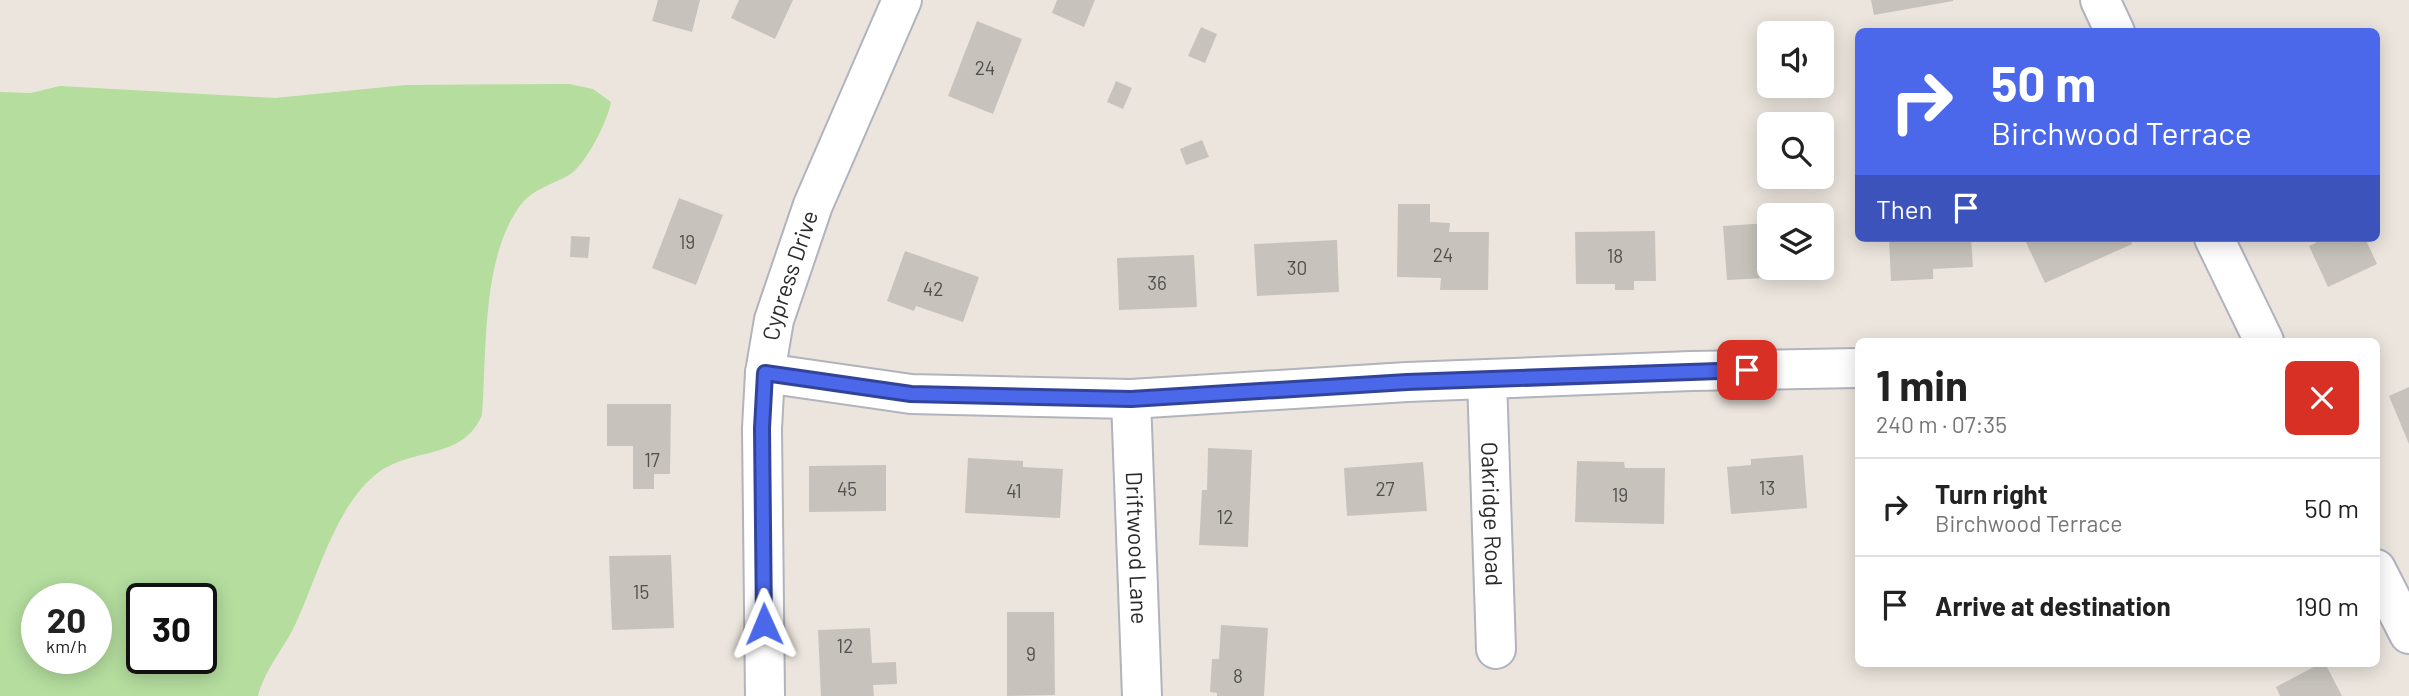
<!DOCTYPE html>
<html lang="en">
<head>
<meta charset="utf-8">
<style>
  body { margin:0; font-family:Barlow,sans-serif; background:#f6f6f6; color:#222; height:100vh; display:flex; flex-direction:column; font-size:26px; white-space:nowrap }
  * { box-sizing:border-box; margin:0 }
  p { font-size:23px; color:#767676 }
  .icon { flex:none; width:38px; height:38px; fill:none; stroke:currentColor; stroke-width:2; stroke-linecap:round; stroke-linejoin:round }
  .map { position:relative; flex:1; overflow:hidden }
  .panel { position:absolute; left:1855px; top:338px; width:525px; height:329px; display:flex; flex-direction:column; background:#fff; border-radius:10px; box-shadow:0 4px 18px #0003 }
  .panel>* { flex:none }
  .banner { position:absolute; left:1855px; top:28px; width:525px; height:214px; border-radius:10px; box-shadow:0 4px 18px #0003; background:#4b68eb; color:#fff; overflow:hidden }
  .fabs { position:absolute; left:1757px; top:21px; display:grid; gap:14px }
  .fabs a { display:grid; place-items:center; width:77px; height:77px; border-radius:10px; background:#fff; box-shadow:0 4px 18px #0003; font-size:35px }
  .speed { position:absolute; left:21px; top:583px; display:flex; gap:14px; font-size:35px; font-weight:700; text-align:center }
  .speed>* { display:grid; place-content:center; width:91px; height:91px; border-radius:50%; background:#fff; box-shadow:0 4px 18px #0003; line-height:1 }
  .speed small { font-size:18px; font-weight:400 }
  .speed .limit { border:4px solid #111; border-radius:10px; background:#fff; color:#111 }
  .pin { position:absolute; display:grid; place-items:center; width:60px; height:60px; color:#fff; margin:-30px; border-radius:14px; box-shadow:0 4px 10px #0006 }
  .me { position:absolute; width:77px; margin:-38px; rotate:359deg; stroke-linejoin:round; filter:drop-shadow(0 0 5px #0008) }
  .turn { display:flex; align-items:center; gap:24px; height:147px; padding:0 21px; font-size:32px }
  .turn .icon { width:91px; height:91px; stroke-width:2.5 }
  .turn b { display:block; font-size:49px; line-height:60px }
  .then { display:flex; align-items:center; height:66px; padding:0 21px; background:#0003; gap:14px; font-size:26px }
  .round { display:grid; place-items:center; flex:none; width:74px; height:74px; border-radius:10px; background:#f6f6f6 }
  .head { display:flex; align-items:center; justify-content:space-between; height:119px; padding:0 21px }
  h1 { font-size:42px; font-weight:700; line-height:52px }
  ul { padding:0; list-style:none }
  li { display:flex; align-items:center; gap:21px; height:98px; padding:0 21px; border-top:2px solid #e0e0e0 }
  li div { flex:1 }
  li b { display:block; font-size:26px }
  li em { font-style:normal }
  .map>svg:first-child { display:block }
</style>
</head>
<body>
<div class="map">
<svg width="2409" height="696" viewBox="0 0 2409 696">
  <rect width="100%" height="100%" fill="#ebe5dd"/>
  <!-- green -->
  <path fill="#b4dd9e" fill-rule="evenodd" d="M569,84L593,89L611,102C608,120 586,165 569,175C554,184 535,188 523,202C481,253 487,352 482,415C463,460 414,447 379,472C336,503 317,579 295,625C284,648 264,671 258,696H0V92L31,93L60,86L275,98L406,85ZM37,598H96V658H37ZM142,598H201V658H142Z"/>
  <!-- building -->
  <g fill="#c7c3bc">
    <polygon points="658,0 700,0 692,32 652,21"/>
    <polygon points="739,0 793,0 775,39 731,18"/>
    <polygon points="1057,0 1095,0 1084,27 1052,13"/>
    <polygon points="1871,0 1953,0 1953,1 1874,15"/>
    <polygon points="977,21 1022,39 993,114 948,96"/>
    <polygon points="1201,27 1217,34 1205,63 1188,56"/>
    <polygon points="1116,81 1132,88 1123,109 1107,102"/>
    <polygon points="1202,140 1209,157 1186,165 1180,149"/>
    <polygon points="679,198 723,215 696,285 652,268"/>
    <polygon points="1398,204 1430,204 1430,222 1450,223 1449,232 1489,232 1488,290 1440,290 1441,278 1397,277"/>
    <polygon points="1769,223 1769,268 1803,268 1804,276 1727,280 1723,226"/>
    <polygon points="1655,231 1656,281 1634,281 1634,290 1615,290 1615,284 1576,284 1575,232"/>
    <polygon points="571,236 590,237 588,258 570,257"/>
    <polygon points="1889,238 1971,238 1973,267 1933,269 1933,279 1891,281"/>
    <polygon points="2024,238 2129,238 2132,244 2045,283"/>
    <polygon points="2314,238 2365,238 2377,264 2328,287 2309,246 2316,243"/>
    <polygon points="1337,240 1339,292 1257,296 1254,244"/>
    <polygon points="905,251 979,277 963,322 916,306 914,311 887,301"/>
    <polygon points="1194,255 1197,307 1119,310 1117,258"/>
    <polygon points="2409,387 2409,444 2389,396"/>
    <polygon points="607,404 671,404 670,474 654,474 654,489 633,489 633,446 607,446"/>
    <polygon points="1208,448 1252,450 1248,547 1199,545 1202,490 1207,490"/>
    <polygon points="1803,455 1807,508 1731,514 1727,467 1751,465 1751,459"/>
    <polygon points="968,458 1023,461 1023,467 1063,469 1060,518 965,513"/>
    <polygon points="1577,461 1624,462 1625,468 1665,468 1664,524 1575,522"/>
    <polygon points="1423,462 1427,511 1347,516 1344,468"/>
    <polygon points="886,465 886,511 809,512 809,466"/>
    <polygon points="671,555 674,628 612,630 609,556"/>
    <polygon points="1007,612 1054,612 1055,695 1007,696"/>
    <polygon points="1221,625 1268,628 1264,696 1217,696 1217,693 1210,692 1212,659 1219,659"/>
    <polygon points="870,628 872,663 896,662 897,684 873,685 874,696 821,696 818,630"/>
    <polygon points="2321,663 2325,663 2342,696 2280,696 2276,687"/>
  </g>
  <g fill="none" stroke-linecap="round" stroke-linejoin="round">
    <!-- street casing -->
    <g stroke="#b1b3bd" stroke-width="42">
      <g id="street">
        <polyline points="2100,0 2115,32"/>
        <polyline points="2214,238 2264,341"/>
        <polyline points="765,373 911,394 1131,399 1407,382 1691,371 1858,368"/>
        <path id="s1" d="M1487,379L1496,649"/>
        <path id="s2" d="M1131,399L1142,696"/>
        <polyline points="2376,569 2409,634"/>
        <path id="s3" d="M765,696L762,428L765,373L774,320L813,205L902,0"/>
      </g>
    </g>
    <!-- street -->
    <use href="#street" stroke="#fff" stroke-width="38"/>
  </g>
  <g fill="none" stroke-linecap="round" stroke-linejoin="round">
    <!-- route casing -->
    <g stroke="#314499" stroke-width="18">
      <polyline id="route" points="764,624 762,428 765,373 911,394 1131,399 1407,382 1747,370"/>
    </g>
    <!-- route -->
    <use href="#route" stroke="#4b68eb" stroke-width="12"/>
  </g>
  <g text-anchor="middle" stroke-width="6" stroke-linejoin="round" paint-order="stroke">
    <!-- number labels -->
    <g font-size="19" fill="#51504e">
      <text x="985" y="75">24</text>
      <text x="687" y="249">19</text>
      <text x="1443" y="262">24</text>
      <text x="1615" y="263">18</text>
      <text x="1297" y="275">30</text>
      <text x="1157" y="290">36</text>
      <text x="933" y="296">42</text>
      <text x="652" y="467">17</text>
      <text x="1767" y="495">13</text>
      <text x="847" y="496">45</text>
      <text x="1385" y="496">27</text>
      <text x="1014" y="498">41</text>
      <text x="1620" y="502">19</text>
      <text x="1225" y="524">12</text>
      <text x="641" y="599">15</text>
      <text x="845" y="653">12</text>
      <text x="1031" y="661">9</text>
      <text x="1238" y="683">8</text>
    </g>
    <!-- street labels -->
    <g font-size="23" fill="#2a2a2a" stroke="#fff">
      <text dy="8" stroke="none"><textPath href="#s3" startOffset="424">Cypress Drive</textPath></text>
      <text dy="8" stroke="none"><textPath href="#s1" startOffset="135">Oakridge Road</textPath></text>
      <text dy="8" stroke="none"><textPath href="#s2" startOffset="149">Driftwood Lane</textPath></text>
    </g>
  </g>
</svg>
<div class="fabs">
<a><svg class="icon" aria-label="sound" viewBox="0 0 24 24"><path d="M4 9h4l5-4v14l-5-4H4zM17 9q2 3 0 6"/></svg></a>
<a><svg class="icon" aria-label="search" viewBox="0 0 24 24"><circle cx="10" cy="10" r="6"/><path d="M15 15l6 6"/></svg></a>
<a><svg class="icon" aria-label="layers" viewBox="0 0 24 24"><path d="M12 4l9 5-9 5-9-5zM3 14l9 5 9-5"/></svg></a>
</div>
<div class="speed"><div>20<small>km/h</small></div><div class="limit">30</div></div>
<div class="pin" style="left:1747px;top:370px;background:#d93025"><svg class="icon" aria-label="arrive" viewBox="0 0 24 24"><path d="M6 21V4h12l-3 4 3 4H6"/></svg></div>
<svg class="me" style="left:764px;top:624px" viewBox="-20 -20 40 40"><path d="M0-17L14 15 0 8-14 15z" fill="#4b68eb" stroke="#fff" stroke-width="4"/></svg>
<div class="banner">
<div class="turn"><svg class="icon" aria-label="right" viewBox="0 0 24 24"><path d="M7 20v-9h11M14 6l5 5-5 5"/></svg><div><b>50 m</b>Birchwood Terrace</div></div>
<div class="then">Then<svg class="icon" aria-label="arrive" viewBox="0 0 24 24"><path d="M6 21V4h12l-3 4 3 4H6"/></svg></div>
</div>
<section class="panel">
<div class="head"><div><h1>1 min</h1><p>240 m · 07:35</p></div><a class="round" style="background:#d93025;color:#fff"><svg class="icon" aria-label="close" viewBox="0 0 24 24"><path d="M6 6l12 12M18 6L6 18"/></svg></a></div>
<ul>
<li><svg class="icon" aria-label="right" viewBox="0 0 24 24"><path d="M7 20v-9h11M14 6l5 5-5 5"/></svg><div><b>Turn right</b><p>Birchwood Terrace</p></div><em>50 m</em></li>
<li><svg class="icon" aria-label="arrive" viewBox="0 0 24 24"><path d="M6 21V4h12l-3 4 3 4H6"/></svg><div><b>Arrive at destination</b></div><em>190 m</em></li>
</ul>
</section>
</div>
</body>
</html>
